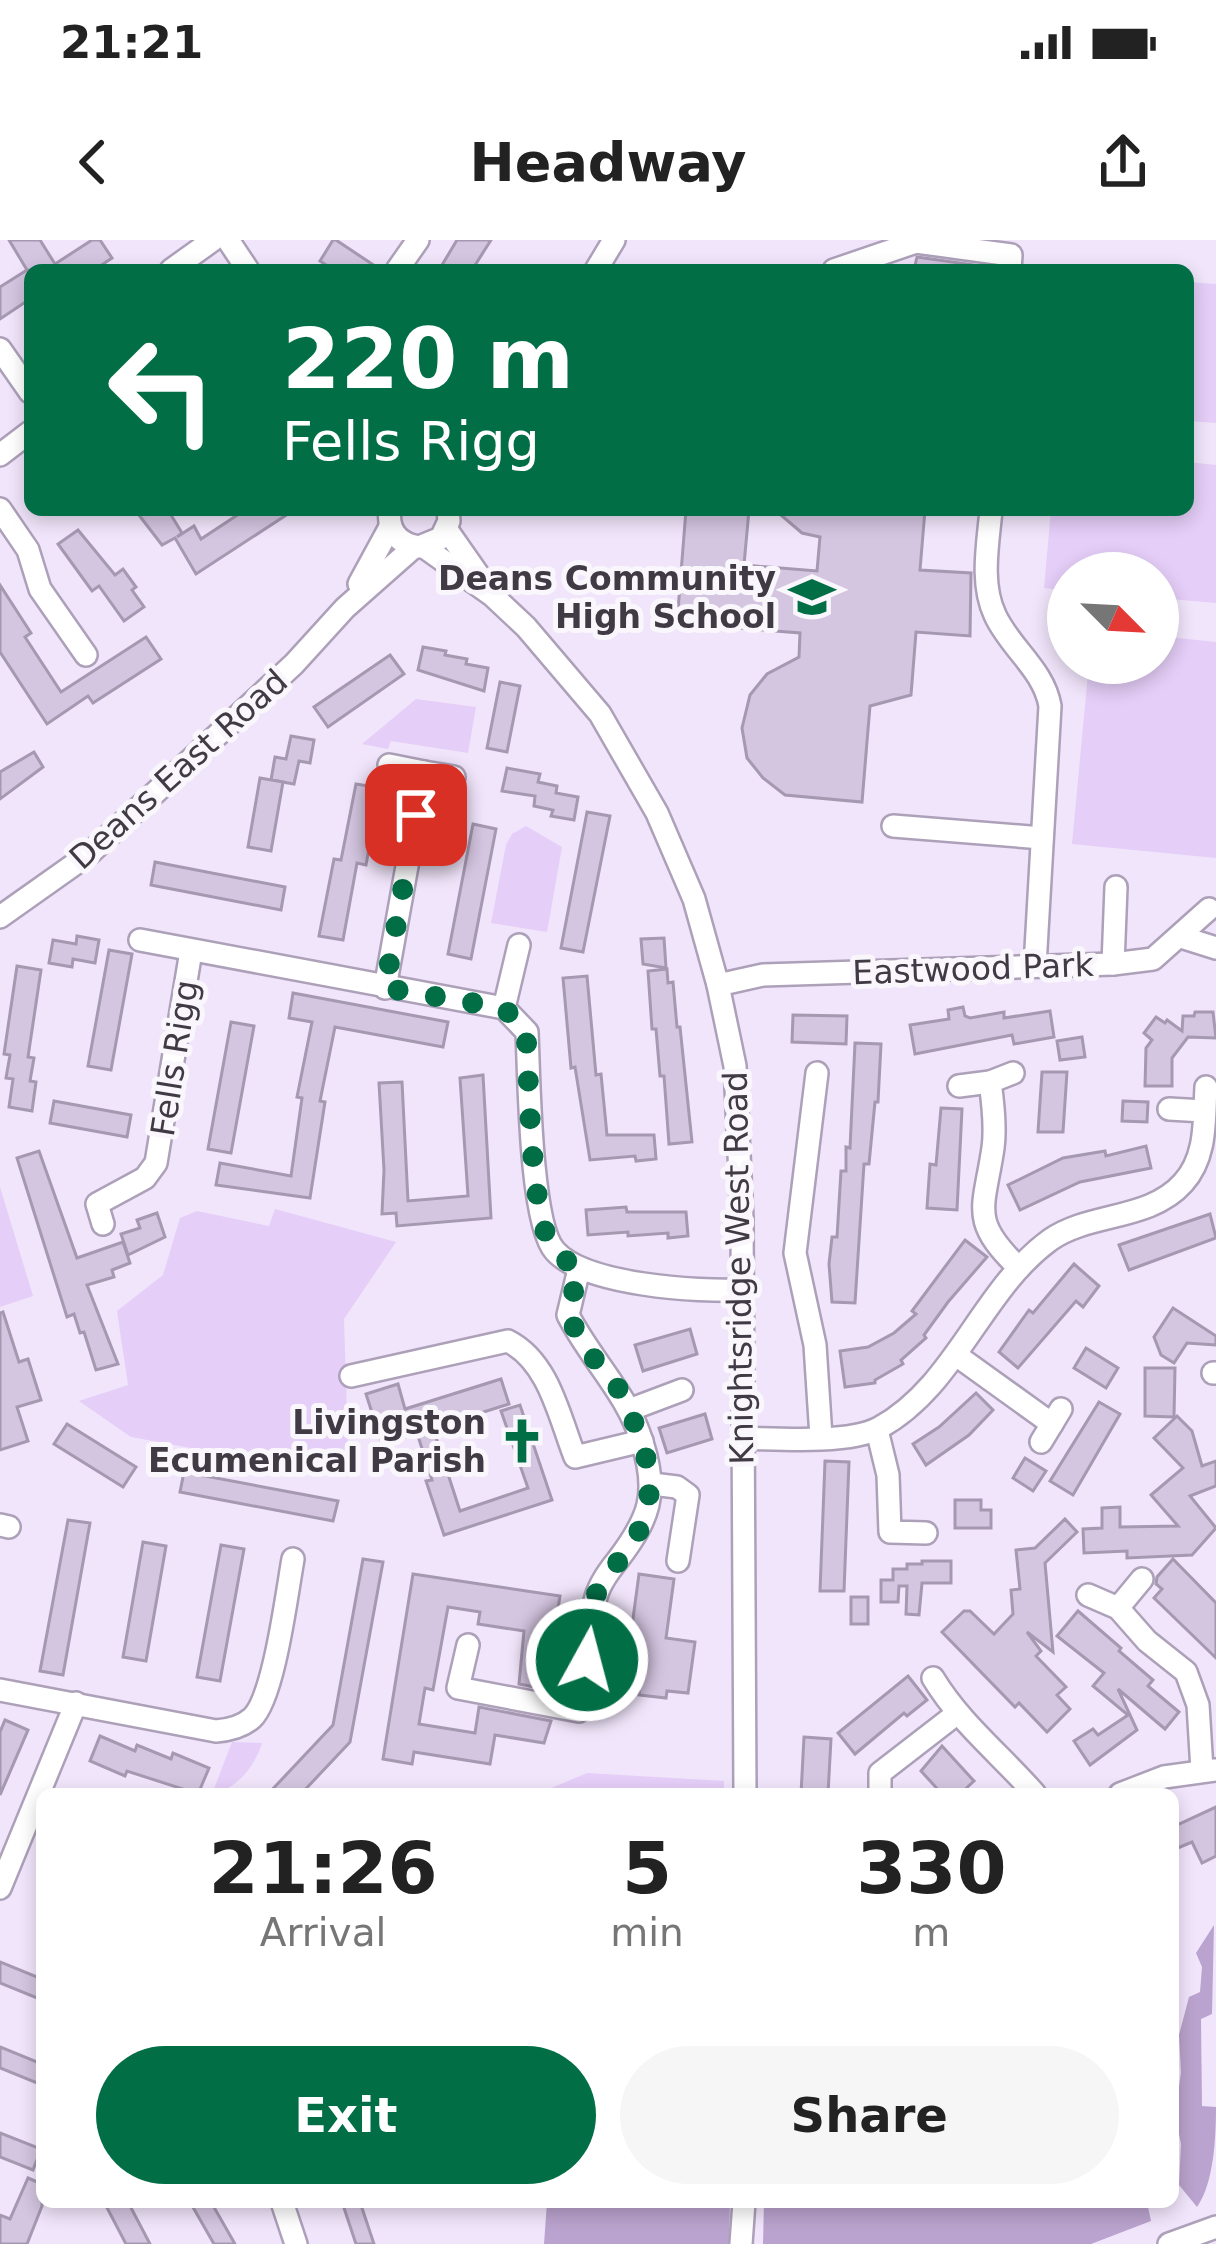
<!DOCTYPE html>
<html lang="en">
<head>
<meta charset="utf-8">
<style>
  body { margin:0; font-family:"DejaVu Sans",sans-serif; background:#f6f6f6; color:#222; height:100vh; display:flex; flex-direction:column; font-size:45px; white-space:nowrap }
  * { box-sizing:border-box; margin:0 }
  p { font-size:39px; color:#767676 }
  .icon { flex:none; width:66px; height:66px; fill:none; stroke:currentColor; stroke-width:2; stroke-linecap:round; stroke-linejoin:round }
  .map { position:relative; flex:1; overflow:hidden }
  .panel { position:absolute; left:36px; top:1548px; width:1143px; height:420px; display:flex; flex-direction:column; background:#fff; border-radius:18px; box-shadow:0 6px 18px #0003 }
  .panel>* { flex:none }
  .banner { position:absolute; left:24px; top:24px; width:1170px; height:252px; border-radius:18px; box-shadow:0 6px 18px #0003; background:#016e46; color:#fff; overflow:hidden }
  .needle { width:78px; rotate:114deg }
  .controls { position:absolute; left:1047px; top:312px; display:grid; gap:24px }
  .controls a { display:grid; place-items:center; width:132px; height:132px; border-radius:50%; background:#fff; box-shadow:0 6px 18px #0003; font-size:60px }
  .pin { position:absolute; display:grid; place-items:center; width:102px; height:102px; color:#fff; margin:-51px; border-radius:24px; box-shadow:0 6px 18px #0006 }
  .me { position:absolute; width:132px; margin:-66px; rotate:7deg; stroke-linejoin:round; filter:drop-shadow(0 0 9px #0008) }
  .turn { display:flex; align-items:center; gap:42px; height:252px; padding:0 60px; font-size:54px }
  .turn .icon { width:156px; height:156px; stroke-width:2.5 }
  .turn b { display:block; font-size:84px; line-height:102px }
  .eta { display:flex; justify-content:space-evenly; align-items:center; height:204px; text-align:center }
  .eta b { font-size:72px; font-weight:700; line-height:84px }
  .button { display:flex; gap:24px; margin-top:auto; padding:24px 60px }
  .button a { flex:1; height:138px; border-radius:72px; background:#016e46; color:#fff; font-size:48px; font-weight:700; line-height:138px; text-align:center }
  .button a+a { background:#f6f6f6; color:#222 }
  .status { display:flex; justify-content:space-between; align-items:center; height:84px; padding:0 60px; background:#fff; direction:ltr }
  .status svg { height:33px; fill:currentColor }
  header { display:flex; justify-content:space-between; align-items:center; height:156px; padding:0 60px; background:#fff; font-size:54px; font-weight:700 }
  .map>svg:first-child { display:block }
</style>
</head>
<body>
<div class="status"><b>21:21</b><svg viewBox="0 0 49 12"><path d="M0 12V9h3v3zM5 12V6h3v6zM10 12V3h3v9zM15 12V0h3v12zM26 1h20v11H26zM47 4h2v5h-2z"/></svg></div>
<header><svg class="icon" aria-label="back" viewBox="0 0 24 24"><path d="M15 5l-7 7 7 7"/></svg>Headway<svg class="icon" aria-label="share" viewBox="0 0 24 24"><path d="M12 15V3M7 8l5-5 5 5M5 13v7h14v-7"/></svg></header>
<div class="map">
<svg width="1216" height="2004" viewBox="0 0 1216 2004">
  <rect width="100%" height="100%" fill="#f1e5fb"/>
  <!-- green -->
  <g fill="#e5cef8">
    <polygon points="1188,42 1216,44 1216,183 1188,181"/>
    <polygon points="1188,222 1216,225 1216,363 1158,358 1158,333 1068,333 1068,351 1044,348 1051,270 1188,270"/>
    <polygon points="1158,396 1216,402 1216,618 1072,604 1089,423 1158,423"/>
    <polygon points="416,459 476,467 468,513 391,501 388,509 362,504"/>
    <polygon points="526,586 562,607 547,692 491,683 506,605 512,594"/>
    <polygon points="0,947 33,1056 0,1067"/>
    <polygon points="275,969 396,1002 344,1079 349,1237 131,1197 79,1161 128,1145 117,1071 163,1035 180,978 197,971 269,986"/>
    <path d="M232,1502L262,1503C255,1526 237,1549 212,1554Z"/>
    <polygon points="587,1533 724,1541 724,1554 537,1554"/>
  </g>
  <!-- forest -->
  <g fill="#baa3ce">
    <path d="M1214,1685L1212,1774L1201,1779L1202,1866L1216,1867C1216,1897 1214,1943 1197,1967L1179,1945L1181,1904L1175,1874L1181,1833L1179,1795L1189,1757L1200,1752L1202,1727L1196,1713Z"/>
    <polygon points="547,1962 730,1962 729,2004 544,2004"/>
    <polygon points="764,1962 1147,1962 1151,1981 1091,2004 763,2004"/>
  </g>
  <!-- building -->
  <g fill="#d4c5e0" stroke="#a598b1" stroke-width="3">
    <polygon points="9,0 40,0 55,24 92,0 100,0 112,18 94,30 30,30 30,59 0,79 0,47 27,30"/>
    <polygon points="333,0 336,0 381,30 334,30 320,21"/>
    <polygon points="457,0 491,0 472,30 439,30"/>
    <polygon points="917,17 995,28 995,30 914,30"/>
    <polygon points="135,270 179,270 171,275 182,293 177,297 194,286 201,299 245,270 294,270 196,334 175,298 162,305"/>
    <polygon points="686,270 749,270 744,325 817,331 820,297 802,293 775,270 925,270 920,330 971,333 970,396 916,392 911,455 870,466 862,562 785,555 763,538 747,518 742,488 750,455 767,434 799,417 800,393 677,383"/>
    <polygon points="78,290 115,335 123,329 136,347 132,350 144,367 124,381 99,346 92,351 58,304"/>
    <polygon points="0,345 31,393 25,397 61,452 146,397 161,419 93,463 88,456 47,484 0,412"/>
    <polygon points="423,407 446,411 445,415 467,419 466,424 488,428 484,451 418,430"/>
    <polygon points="390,415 404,434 328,487 314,467"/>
    <polygon points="500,442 520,446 507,512 487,508"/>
    <polygon points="291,496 314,500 310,523 299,521 294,544 271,540 275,517 286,519"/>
    <polygon points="34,512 43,527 0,559 0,532"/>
    <polygon points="507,528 540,534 538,542 557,546 556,553 578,557 574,580 551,576 553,570 534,566 535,556 502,551"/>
    <polygon points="260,538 283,542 271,611 248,607"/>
    <polygon points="356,544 380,548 366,625 357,623 343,700 319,696 334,619 341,620"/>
    <polygon points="587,572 610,576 583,712 561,708"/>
    <polygon points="473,584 496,589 471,719 448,714"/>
    <polygon points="155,622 285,647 281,670 151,645"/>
    <polygon points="77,696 99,700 95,723 73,719 72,727 49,723 53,700 76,704"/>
    <polygon points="664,698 666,728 643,724 641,699"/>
    <polygon points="109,710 132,714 111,830 88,826"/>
    <polygon points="17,726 41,730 28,817 34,818 30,841 36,842 32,871 9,867 13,839 6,838 10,815 4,814"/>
    <polygon points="667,729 668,743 673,742 677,787 680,787 692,902 669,904 664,836 660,836 656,789 652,789 648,731"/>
    <polygon points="587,736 596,835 601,834 607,895 654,895 656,919 636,921 635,916 590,920 575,827 571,828 563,738"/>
    <polygon points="293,753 448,782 443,807 335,787 320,861 325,862 310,958 216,945 220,923 291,936 302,858 297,857 312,782 289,778"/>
    <polygon points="963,767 965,776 970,778 1004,772 1004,778 1050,771 1054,797 1014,804 1012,795 915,814 910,785 949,779 948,770"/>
    <polygon points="1195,772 1213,772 1216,798 1188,797 1172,818 1172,846 1145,846 1146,808 1152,800 1144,793 1156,777 1165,783 1167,780 1182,791 1183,776 1194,776"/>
    <polygon points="793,775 847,776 846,804 792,802"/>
    <polygon points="231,782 254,786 231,913 208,909"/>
    <polygon points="1082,797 1085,817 1060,820 1057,801"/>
    <polygon points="855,803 881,804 878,862 875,862 869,924 864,924 855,1063 832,1062 829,1024 832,997 837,997 841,931 846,931 846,907 850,908"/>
    <polygon points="1042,832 1067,832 1063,892 1038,892"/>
    <polygon points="483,835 491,978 397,986 396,973 382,974 384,930 379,843 402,842 408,961 468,956 460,838"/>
    <polygon points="54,861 131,875 127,897 50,883"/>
    <polygon points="1123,861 1148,862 1147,882 1122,881"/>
    <polygon points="941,868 962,869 957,970 927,968 930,924 936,925"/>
    <polygon points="1146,906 1151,928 1080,942 1020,970 1008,945 1063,918 1105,911 1106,916"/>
    <polygon points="39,911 77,1018 123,1002 130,1023 112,1030 114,1037 87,1045 118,1124 96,1130 84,1092 80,1093 74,1074 67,1077 17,918"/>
    <polygon points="626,967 627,972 686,972 688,996 668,998 668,993 628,996 628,992 588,995 586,970"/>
    <polygon points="157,973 165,997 128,1015 121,994 140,988 137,980"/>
    <polygon points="1210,974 1216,998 1129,1030 1119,1005"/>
    <polygon points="965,1000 987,1017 948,1062 924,1095 926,1098 901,1120 903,1124 875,1140 875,1143 845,1147 840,1111 868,1107 894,1093 916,1074 912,1071"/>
    <polygon points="1074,1024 1099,1046 1083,1067 1076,1061 1018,1128 999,1112 1029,1070 1033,1073"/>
    <polygon points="1173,1068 1216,1096 1216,1105 1187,1103 1174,1123 1161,1115 1154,1097"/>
    <polygon points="3,1072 19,1122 28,1119 41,1160 17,1167 28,1201 0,1210 0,1073"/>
    <polygon points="690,1089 697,1114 643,1131 635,1105"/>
    <polygon points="1086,1108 1118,1128 1106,1148 1074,1128"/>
    <polygon points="1145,1128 1175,1128 1174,1177 1145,1176"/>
    <polygon points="501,1139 509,1164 433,1188 460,1271 528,1248 501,1171 520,1165 552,1260 444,1295 426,1241 432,1240 417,1193 382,1204 366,1154 398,1144 405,1169"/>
    <polygon points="976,1153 993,1170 969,1195 926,1225 913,1204 939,1187"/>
    <polygon points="1099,1162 1120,1174 1073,1255 1050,1241"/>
    <polygon points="705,1174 712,1199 667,1213 659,1188"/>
    <polygon points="1177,1176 1192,1191 1202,1226 1216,1221 1216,1246 1190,1256 1216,1288 1192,1315 1127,1318 1127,1311 1084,1313 1083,1289 1102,1288 1102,1268 1120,1267 1120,1287 1178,1286 1151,1255 1183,1228 1154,1198"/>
    <polygon points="67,1184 136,1227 123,1247 54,1204"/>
    <polygon points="1025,1218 1046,1231 1033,1251 1013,1238"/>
    <polygon points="825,1221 849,1222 844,1351 820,1351"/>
    <polygon points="184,1232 338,1261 333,1281 180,1252"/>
    <polygon points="955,1260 981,1260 981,1270 991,1270 991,1288 955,1288"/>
    <polygon points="1065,1279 1077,1292 1045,1323 1053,1412 1027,1392 1041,1411 1036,1416 1066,1447 1057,1455 1070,1469 1047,1492 1019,1463 1015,1467 942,1392 964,1371 970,1371 994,1394 1013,1374 1011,1350 1020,1349 1016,1310 1035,1308"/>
    <polygon points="68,1280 90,1283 63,1435 40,1431"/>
    <polygon points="143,1302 166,1306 146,1421 123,1417"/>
    <polygon points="221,1305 244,1309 220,1441 197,1437"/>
    <polygon points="363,1319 383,1322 350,1502 301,1554 268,1554 333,1485"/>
    <polygon points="1173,1319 1216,1363 1216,1418 1154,1358 1162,1349 1156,1344 1157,1337"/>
    <polygon points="922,1321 951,1321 951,1343 922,1343 919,1375 906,1374 907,1346 899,1346 898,1362 881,1362 881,1340 893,1340 893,1329 907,1329 907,1324 922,1324"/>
    <polygon points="413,1334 560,1356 546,1446 556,1448 555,1451 519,1444 524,1391 478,1384 480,1372 448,1367 433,1450 425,1448 419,1484 475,1493 479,1467 551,1481 544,1503 495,1495 490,1524 414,1512 412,1524 383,1519"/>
    <polygon points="639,1334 674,1339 666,1398 695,1402 688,1453 667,1451 666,1458 639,1455 640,1445 619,1442 624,1400 630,1401"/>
    <rect x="851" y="1357" width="17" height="27"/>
    <polygon points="1078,1371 1121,1408 1119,1411 1153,1440 1148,1446 1179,1472 1165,1489 1118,1449 1137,1490 1090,1525 1074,1501 1093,1489 1098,1495 1128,1475 1093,1446 1104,1433 1057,1396"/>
    <polygon points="908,1436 927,1460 907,1476 904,1473 855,1514 838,1493"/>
    <polygon points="5,1480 28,1490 0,1555 0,1492"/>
    <polygon points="100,1496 135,1511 137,1505 171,1519 173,1513 209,1528 198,1554 127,1531 125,1536 90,1521"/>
    <polygon points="804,1497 831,1499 828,1554 801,1554"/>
    <polygon points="942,1506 974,1541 960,1554 942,1554 921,1531"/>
    <polygon points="1216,1567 1216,1616 1202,1623 1192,1602 1173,1610 1173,1587"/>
    <polygon points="0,1722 42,1739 42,1760 0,1743"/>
    <polygon points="0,1807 42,1824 42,1845 0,1828"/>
    <polygon points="0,1893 41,1909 33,1930 0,1917"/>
    <polygon points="28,1938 42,1944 42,1966 27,2004 0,2004 0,1975 10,1979"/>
    <polygon points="104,1962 128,1962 150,2004 126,2004"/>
    <polygon points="190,1962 211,1962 235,2004 214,2004"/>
    <polygon points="342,1962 360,1962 374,2004 356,2004"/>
  </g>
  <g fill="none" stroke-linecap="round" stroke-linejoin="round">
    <!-- minor casing -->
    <g stroke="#ada0b9" stroke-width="26">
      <g id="minor">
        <polyline points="228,0 248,30"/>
        <polyline points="171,30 213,0"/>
        <polyline points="397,30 418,0"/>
        <polyline points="596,30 614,0"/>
        <polyline points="834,30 916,2 1011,15 1010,30"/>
        <polyline points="0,109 30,152"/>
        <polyline points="0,215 30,192"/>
        <polyline points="0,269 28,310 40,349 86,415"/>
        <path d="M390,270C387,291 399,304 419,307L441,298L449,281L448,270"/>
        <path d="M991,270C988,304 980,343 995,375C1010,408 1044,430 1050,466L1035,726"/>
        <polyline points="447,290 484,343"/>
        <polyline points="424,307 493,356 526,387 600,474 657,573 694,659 718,745 735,826 742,979 745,1554"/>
        <polyline points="359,344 390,287"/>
        <polyline points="389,525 424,532"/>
        <polyline points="893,586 1042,598"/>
        <polyline points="0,677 89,614 294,424 345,368 414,307"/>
        <polyline points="1181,697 1216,708"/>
        <path d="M140,700L504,768L527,792C529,835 530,984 555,1011C585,1045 698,1052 743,1050"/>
        <polyline points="1113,724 1116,647"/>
        <polyline points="718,745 763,735 1113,724 1153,719 1209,669"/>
        <polyline points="385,748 424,532 454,537"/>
        <polyline points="504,768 519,705"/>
        <polyline points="817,833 795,1013 815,1105 821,1197"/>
        <path d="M990,842C993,863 996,887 993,908C984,969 969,980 1019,1028"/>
        <polyline points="959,846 990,842 1013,833"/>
        <polyline points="1169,869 1204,871"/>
        <polyline points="103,984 97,964 145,938 156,923 191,711"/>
        <polyline points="956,1115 1052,1184"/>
        <polyline points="1213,1133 1216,1133"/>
        <path d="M351,1136L508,1101C549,1122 559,1176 575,1217L642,1201"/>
        <polyline points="629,1170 682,1150"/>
        <polyline points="877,1190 888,1235 890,1292 926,1293"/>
        <path d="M743,1198C777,1199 849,1204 879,1188C956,1146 981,1050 1050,1000C1090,972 1149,981 1183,943C1207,917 1204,880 1206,847"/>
        <polyline points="1041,1202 1061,1169"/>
        <polyline points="652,1244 677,1247 688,1255 678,1321"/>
        <polyline points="0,1285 9,1287"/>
        <polyline points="1088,1355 1118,1368 1147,1401 1186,1432 1198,1465 1202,1530"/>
        <polyline points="1118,1368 1142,1339"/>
        <path d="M468,1405L458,1448L579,1471C586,1435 586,1397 595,1361C598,1346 608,1332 617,1321C649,1279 659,1254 642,1202C627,1153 591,1120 568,1075L579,1029"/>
        <path d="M933,1438C961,1484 1000,1514 1035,1554"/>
        <path d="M0,1450L216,1491C229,1490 242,1487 252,1478C274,1458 287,1352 293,1319"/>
        <polyline points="880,1554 880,1533 955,1475"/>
        <polyline points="1120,1554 1164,1537 1215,1530"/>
        <polyline points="0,1648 76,1463"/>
        <polyline points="282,1962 296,2004"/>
        <polyline points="741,2004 744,1962"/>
        <polyline points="1169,2004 1216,1987"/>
      </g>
    </g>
    <!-- minor -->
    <use href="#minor" stroke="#fff" stroke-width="21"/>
  </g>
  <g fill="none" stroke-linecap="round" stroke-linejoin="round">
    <!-- route -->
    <path stroke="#016e46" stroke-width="21" stroke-dasharray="0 37.8" d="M416,575L385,748L504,768L526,792C529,837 530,971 551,1005C557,1016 569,1022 579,1029L568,1075L584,1106L621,1152L642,1201L652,1244L639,1291L595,1356L587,1420"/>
  </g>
  <!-- icons -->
  <defs>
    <g id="school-bare" transform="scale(3.6)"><path d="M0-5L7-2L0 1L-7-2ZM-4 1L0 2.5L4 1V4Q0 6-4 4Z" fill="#016e46" stroke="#f9f6fc" stroke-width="2.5" paint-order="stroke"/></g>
    <g id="church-bare" transform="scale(3.6)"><path d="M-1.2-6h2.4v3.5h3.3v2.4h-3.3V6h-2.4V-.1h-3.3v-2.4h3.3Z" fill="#016e46" stroke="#f9f6fc" stroke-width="2.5" paint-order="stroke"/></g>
  </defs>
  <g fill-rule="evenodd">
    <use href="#school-bare" x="812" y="357"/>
    <use href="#church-bare" x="522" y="1201"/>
  </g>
  <g text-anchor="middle" stroke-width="10" stroke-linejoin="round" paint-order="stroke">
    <!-- poi labels -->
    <g font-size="33" font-weight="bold" fill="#403a45" stroke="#f9f6fc" text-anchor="end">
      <text x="776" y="350">Deans Community<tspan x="776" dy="38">High School</tspan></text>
      <text x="486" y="1194">Livingston<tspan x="486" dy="38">Ecumenical Parish</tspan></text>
    </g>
    <!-- street labels -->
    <g font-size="33" fill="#403a45" stroke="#f9f6fc">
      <text transform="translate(178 529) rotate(-42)" y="12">Deans East Road</text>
      <text transform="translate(973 728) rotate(-2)" y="12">Eastwood Park</text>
      <text transform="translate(174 818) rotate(-81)" y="12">Fells Rigg</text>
      <text transform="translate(738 1028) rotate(-91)" y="12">Knightsridge West Road</text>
    </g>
  </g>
</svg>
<div class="controls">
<a><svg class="needle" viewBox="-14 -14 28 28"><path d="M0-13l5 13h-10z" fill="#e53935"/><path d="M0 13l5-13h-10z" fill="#767676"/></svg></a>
</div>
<div class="pin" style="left:416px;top:575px;background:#d93025"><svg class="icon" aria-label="arrive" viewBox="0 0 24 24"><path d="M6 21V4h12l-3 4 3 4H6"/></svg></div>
<svg class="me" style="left:587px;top:1420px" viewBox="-20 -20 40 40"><circle r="17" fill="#016e46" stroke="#fff" stroke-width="3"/><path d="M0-11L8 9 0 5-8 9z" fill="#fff"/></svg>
<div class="banner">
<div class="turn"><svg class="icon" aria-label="left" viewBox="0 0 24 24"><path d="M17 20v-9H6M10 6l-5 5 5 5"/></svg><div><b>220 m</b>Fells Rigg</div></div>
</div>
<section class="panel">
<div class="eta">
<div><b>21:26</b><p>Arrival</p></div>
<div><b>5</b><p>min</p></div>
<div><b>330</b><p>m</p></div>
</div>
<div class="button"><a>Exit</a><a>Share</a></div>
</section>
</div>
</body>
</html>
